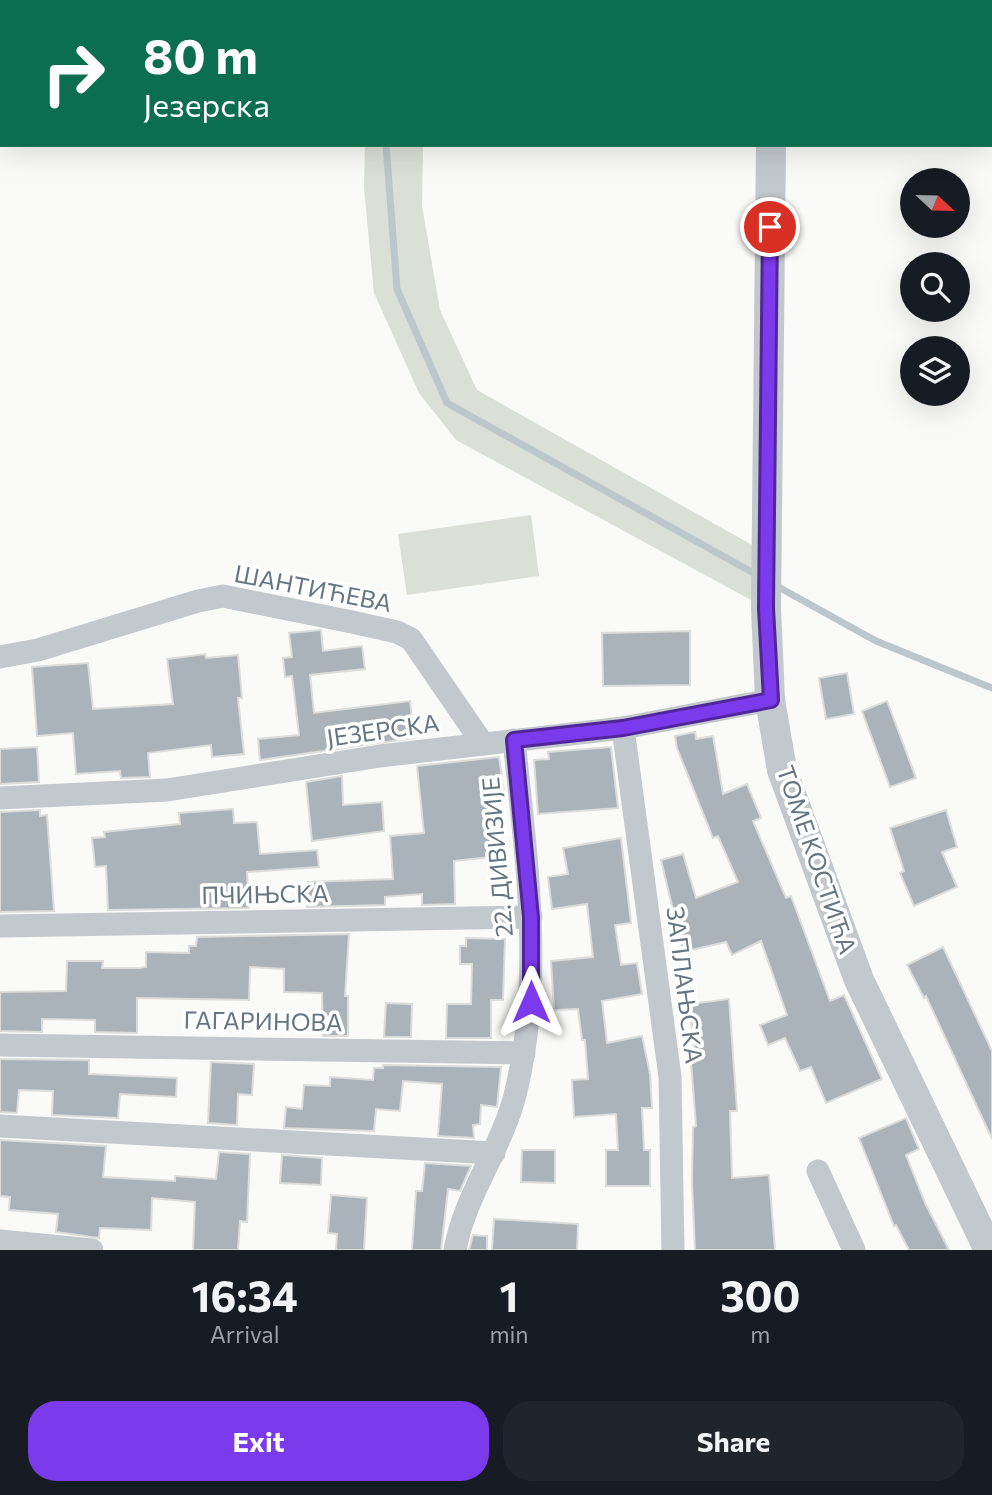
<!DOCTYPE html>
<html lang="en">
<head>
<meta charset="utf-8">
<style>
  body { margin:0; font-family:Commissioner,sans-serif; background:#20242c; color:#f1f3f6; height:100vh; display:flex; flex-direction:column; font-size:26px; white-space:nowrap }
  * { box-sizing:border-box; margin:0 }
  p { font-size:23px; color:#9ea1a6 }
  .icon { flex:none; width:38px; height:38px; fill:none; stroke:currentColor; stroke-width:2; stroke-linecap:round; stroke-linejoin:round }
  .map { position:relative; height:1250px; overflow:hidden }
  .panel { display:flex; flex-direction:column; background:#171b24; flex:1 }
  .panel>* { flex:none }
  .banner { position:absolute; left:0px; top:0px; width:992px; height:147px; box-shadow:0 7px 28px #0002; background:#0b6e4f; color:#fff; overflow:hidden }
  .needle { width:46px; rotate:112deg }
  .controls { position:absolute; left:900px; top:168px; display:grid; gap:14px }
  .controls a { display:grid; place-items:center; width:70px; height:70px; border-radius:50%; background:#171b24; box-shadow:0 7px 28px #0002; font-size:35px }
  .pin { position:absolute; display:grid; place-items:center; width:60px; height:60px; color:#fff; margin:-30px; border:4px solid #fff; border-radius:50%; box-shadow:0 2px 7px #0007 }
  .me { position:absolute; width:77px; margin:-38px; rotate:0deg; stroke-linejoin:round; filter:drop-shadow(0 0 5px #0008) }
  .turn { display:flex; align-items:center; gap:24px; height:147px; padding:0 28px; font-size:32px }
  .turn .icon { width:91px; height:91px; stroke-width:2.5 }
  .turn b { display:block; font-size:49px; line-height:60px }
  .eta { display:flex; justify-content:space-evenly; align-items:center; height:119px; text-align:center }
  .eta b { font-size:42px; font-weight:700; line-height:49px }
  .button { display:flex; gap:14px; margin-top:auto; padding:14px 28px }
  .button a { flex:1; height:80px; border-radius:28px; background:#7c3aed; color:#fff; font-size:28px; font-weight:700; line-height:80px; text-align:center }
  .button a+a { background:#20242c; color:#f1f3f6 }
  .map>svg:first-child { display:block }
</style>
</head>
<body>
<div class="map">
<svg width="992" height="1250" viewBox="0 0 992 1250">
  <rect width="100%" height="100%" fill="#fafaf8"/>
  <!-- built -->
  <polygon fill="#e8e9e9" points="775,0 992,0 992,63 990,2"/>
  <!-- green -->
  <g fill="#dadfd7">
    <polygon points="365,145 423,145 422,206 440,310 477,390 768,554 766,608 456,440 419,393 374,293 364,188"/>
    <polygon points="531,515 539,576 407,595 398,534"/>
  </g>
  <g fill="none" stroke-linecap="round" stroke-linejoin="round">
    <!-- stream -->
    <g stroke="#bbc7cb" stroke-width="7">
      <polyline points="391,2 391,0"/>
      <polyline points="386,145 397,289 447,403 759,576"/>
      <polyline points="773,584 876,641 992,688"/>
    </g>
  </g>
  <!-- building -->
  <g fill="#aab3b9" stroke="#dcdcda" stroke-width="2">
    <polygon points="321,630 323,651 362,646 365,669 310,675 314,713 410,701 414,738 260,760 258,739 299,735 292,676 285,677 283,658 292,657 289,633"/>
    <polygon points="690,631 690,685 603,686 602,633"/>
    <polygon points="205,654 206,658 238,655 242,698 238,698 244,754 212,757 211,745 148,753 150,777 121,778 120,771 76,774 73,733 37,736 32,667 88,663 93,709 173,704 167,659"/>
    <polygon points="847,673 854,714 826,719 819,678"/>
    <polygon points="887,701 916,778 890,787 862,711"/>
    <polygon points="695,732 696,739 713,736 723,794 747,784 761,818 753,821 786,898 791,896 830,1001 844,995 882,1079 826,1103 811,1067 800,1071 785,1038 768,1045 760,1025 787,1015 761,941 732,955 726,942 683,952 661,860 683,854 696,898 738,882 718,836 713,838 677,748 675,736"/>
    <polygon points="37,747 39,782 0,784 0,749"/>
    <polygon points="611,747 618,808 538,814 534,760 549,759 548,752"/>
    <polygon points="499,757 504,792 495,793 501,856 454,861 455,904 422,905 422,894 385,897 385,905 307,907 307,882 393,879 390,836 424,833 417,766"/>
    <polygon points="342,776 343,805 382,802 384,831 312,841 306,782"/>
    <polygon points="233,809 234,823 257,822 260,854 317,850 319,867 247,872 249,908 108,910 106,866 95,867 92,838 105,837 104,832 180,824 179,813"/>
    <polygon points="40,810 40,816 47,815 54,911 0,912 0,812"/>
    <polygon points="946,810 957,847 942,852 957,887 914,906 900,873 904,871 890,828"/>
    <polygon points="621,838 631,923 615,925 621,965 637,963 642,994 602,1001 607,1043 642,1036 650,1074 652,1108 642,1108 644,1150 650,1150 650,1186 606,1186 606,1150 618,1150 616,1114 574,1117 572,1080 588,1079 585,1040 582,1040 578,1009 554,1010 551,961 593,957 587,904 552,909 548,877 568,874 563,848"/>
    <polygon points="349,934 345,996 348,996 348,1036 323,1036 322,993 284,992 284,969 250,967 249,1000 137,998 137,1033 95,1032 95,1020 42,1019 42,1032 0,1031 0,992 66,991 67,961 103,961 102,968 140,968 146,967 146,952 189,953 189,946 196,946 197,937"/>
    <polygon points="466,938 505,939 503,1000 491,1000 491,1038 446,1038 447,1004 471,1004 472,964 460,964 460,946 466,946"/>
    <polygon points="943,947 992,1051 992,1139 926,996 924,998 907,965"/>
    <polygon points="729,999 737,1111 730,1111 732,1178 769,1175 775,1250 695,1250 692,1181 693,1127 696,1126 691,1061 696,1061 689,1004"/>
    <polygon points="386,1003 412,1004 411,1037 384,1037"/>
    <polygon points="0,1059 89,1060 89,1074 177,1078 176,1097 120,1094 118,1118 52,1115 53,1091 19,1090 17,1113 0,1112"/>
    <polygon points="211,1062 254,1064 252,1095 238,1094 237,1125 208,1123"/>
    <polygon points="383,1065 501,1067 497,1107 481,1105 480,1124 473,1125 474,1138 438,1136 442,1084 403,1081 400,1111 376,1109 374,1131 284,1128 286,1107 302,1109 304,1085 330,1086 330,1077 373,1080 374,1068 383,1068"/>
    <polygon points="906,1118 919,1149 906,1155 925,1203 949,1250 909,1250 896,1225 894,1226 859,1138"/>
    <polygon points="0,1140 106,1146 103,1177 175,1181 175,1176 216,1179 219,1152 250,1154 247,1222 240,1221 238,1250 193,1250 195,1202 152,1198 151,1230 100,1228 99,1238 56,1232 58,1214 9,1210 10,1197 0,1196"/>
    <polygon points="522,1150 555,1150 555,1183 521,1182"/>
    <polygon points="282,1155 322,1158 321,1185 280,1183"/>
    <polygon points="425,1163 471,1166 460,1191 448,1189 441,1250 412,1250 416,1191 422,1191"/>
    <polygon points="331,1195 367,1198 364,1250 336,1250 337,1234 328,1233"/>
    <polygon points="494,1219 578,1224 577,1250 492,1250"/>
    <polygon points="473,1235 487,1236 487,1250 469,1250"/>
  </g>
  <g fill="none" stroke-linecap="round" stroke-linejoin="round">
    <!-- secondary casing -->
    <g stroke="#b3babf" stroke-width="35">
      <g id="secondary">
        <polyline points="0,33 2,33"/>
        <polyline points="990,63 992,63"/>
      </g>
    </g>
    <!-- minor -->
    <g stroke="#c3c8cc" stroke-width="23">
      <polyline points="0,657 38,650 198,601 223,596 352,622 397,632 411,639 483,744"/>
      <polyline points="623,728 670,1077 673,1250"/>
      <polyline points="0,798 167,790 380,756 623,728 770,700"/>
      <polyline points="0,926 531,917"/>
      <polyline points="0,1045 524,1053"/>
      <polyline points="0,1126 494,1153"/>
      <polyline points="818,1171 854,1250"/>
      <polyline points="0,1241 92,1250"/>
      <path d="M455,1250C465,1194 503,1147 516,1091C544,975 526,857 514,740"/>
    </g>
    <!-- tertiary -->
    <g stroke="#c3c8cc" stroke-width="30">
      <polyline points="775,2 775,0"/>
      <polyline points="771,145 766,608 770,700 782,770 859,980 989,1250"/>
    </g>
    <!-- secondary -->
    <use href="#secondary" stroke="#fff" stroke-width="33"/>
  </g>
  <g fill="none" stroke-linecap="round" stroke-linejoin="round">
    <!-- route casing -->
    <g stroke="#51269a" stroke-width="18">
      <polyline id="route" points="531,1002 531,917 514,740 623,728 771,700 766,608 770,227"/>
    </g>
    <!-- route -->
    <use href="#route" stroke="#7c3aed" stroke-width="12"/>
  </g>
  <g text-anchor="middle" stroke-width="7" stroke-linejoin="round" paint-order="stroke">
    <!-- street labels -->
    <g font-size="24" fill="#657683" stroke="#fff">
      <text transform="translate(313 589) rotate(11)" y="8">ШАНТИЋЕВА</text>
      <text transform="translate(383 731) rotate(-8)" y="8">ЈЕЗЕРСКА</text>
      <text transform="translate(498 857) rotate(-95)" y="8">22. ДИВИЗИЈЕ</text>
      <text transform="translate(816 860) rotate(71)" y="8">ТОМЕ КОСТИЋА</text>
      <text transform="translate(265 895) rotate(-1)" y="8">ПЧИЊСКА</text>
      <text transform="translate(684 985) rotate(83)" y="8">ЗАПЛАЊСКА</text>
      <text transform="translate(263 1022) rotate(1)" y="8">ГАГАРИНОВА</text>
    </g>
  </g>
</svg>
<div class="controls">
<a><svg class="needle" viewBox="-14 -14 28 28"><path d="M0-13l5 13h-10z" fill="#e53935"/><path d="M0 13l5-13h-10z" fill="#9ea1a6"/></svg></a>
<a><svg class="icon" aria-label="search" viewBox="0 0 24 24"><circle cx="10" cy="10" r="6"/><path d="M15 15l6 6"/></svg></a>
<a><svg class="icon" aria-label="layers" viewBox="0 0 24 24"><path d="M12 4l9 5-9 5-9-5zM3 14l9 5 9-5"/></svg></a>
</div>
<div class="pin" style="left:770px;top:227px;background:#d93025"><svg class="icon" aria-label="arrive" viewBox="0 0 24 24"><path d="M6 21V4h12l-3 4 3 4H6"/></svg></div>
<svg class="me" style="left:531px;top:1002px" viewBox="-20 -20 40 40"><path d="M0-17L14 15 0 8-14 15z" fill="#7c3aed" stroke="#fff" stroke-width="4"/></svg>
<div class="banner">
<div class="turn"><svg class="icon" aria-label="right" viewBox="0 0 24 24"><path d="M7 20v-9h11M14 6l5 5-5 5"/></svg><div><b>80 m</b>Језерска</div></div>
</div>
</div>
<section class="panel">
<div class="eta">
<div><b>16:34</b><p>Arrival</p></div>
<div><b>1</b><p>min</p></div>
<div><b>300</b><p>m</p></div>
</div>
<div class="button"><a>Exit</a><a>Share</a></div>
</section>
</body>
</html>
